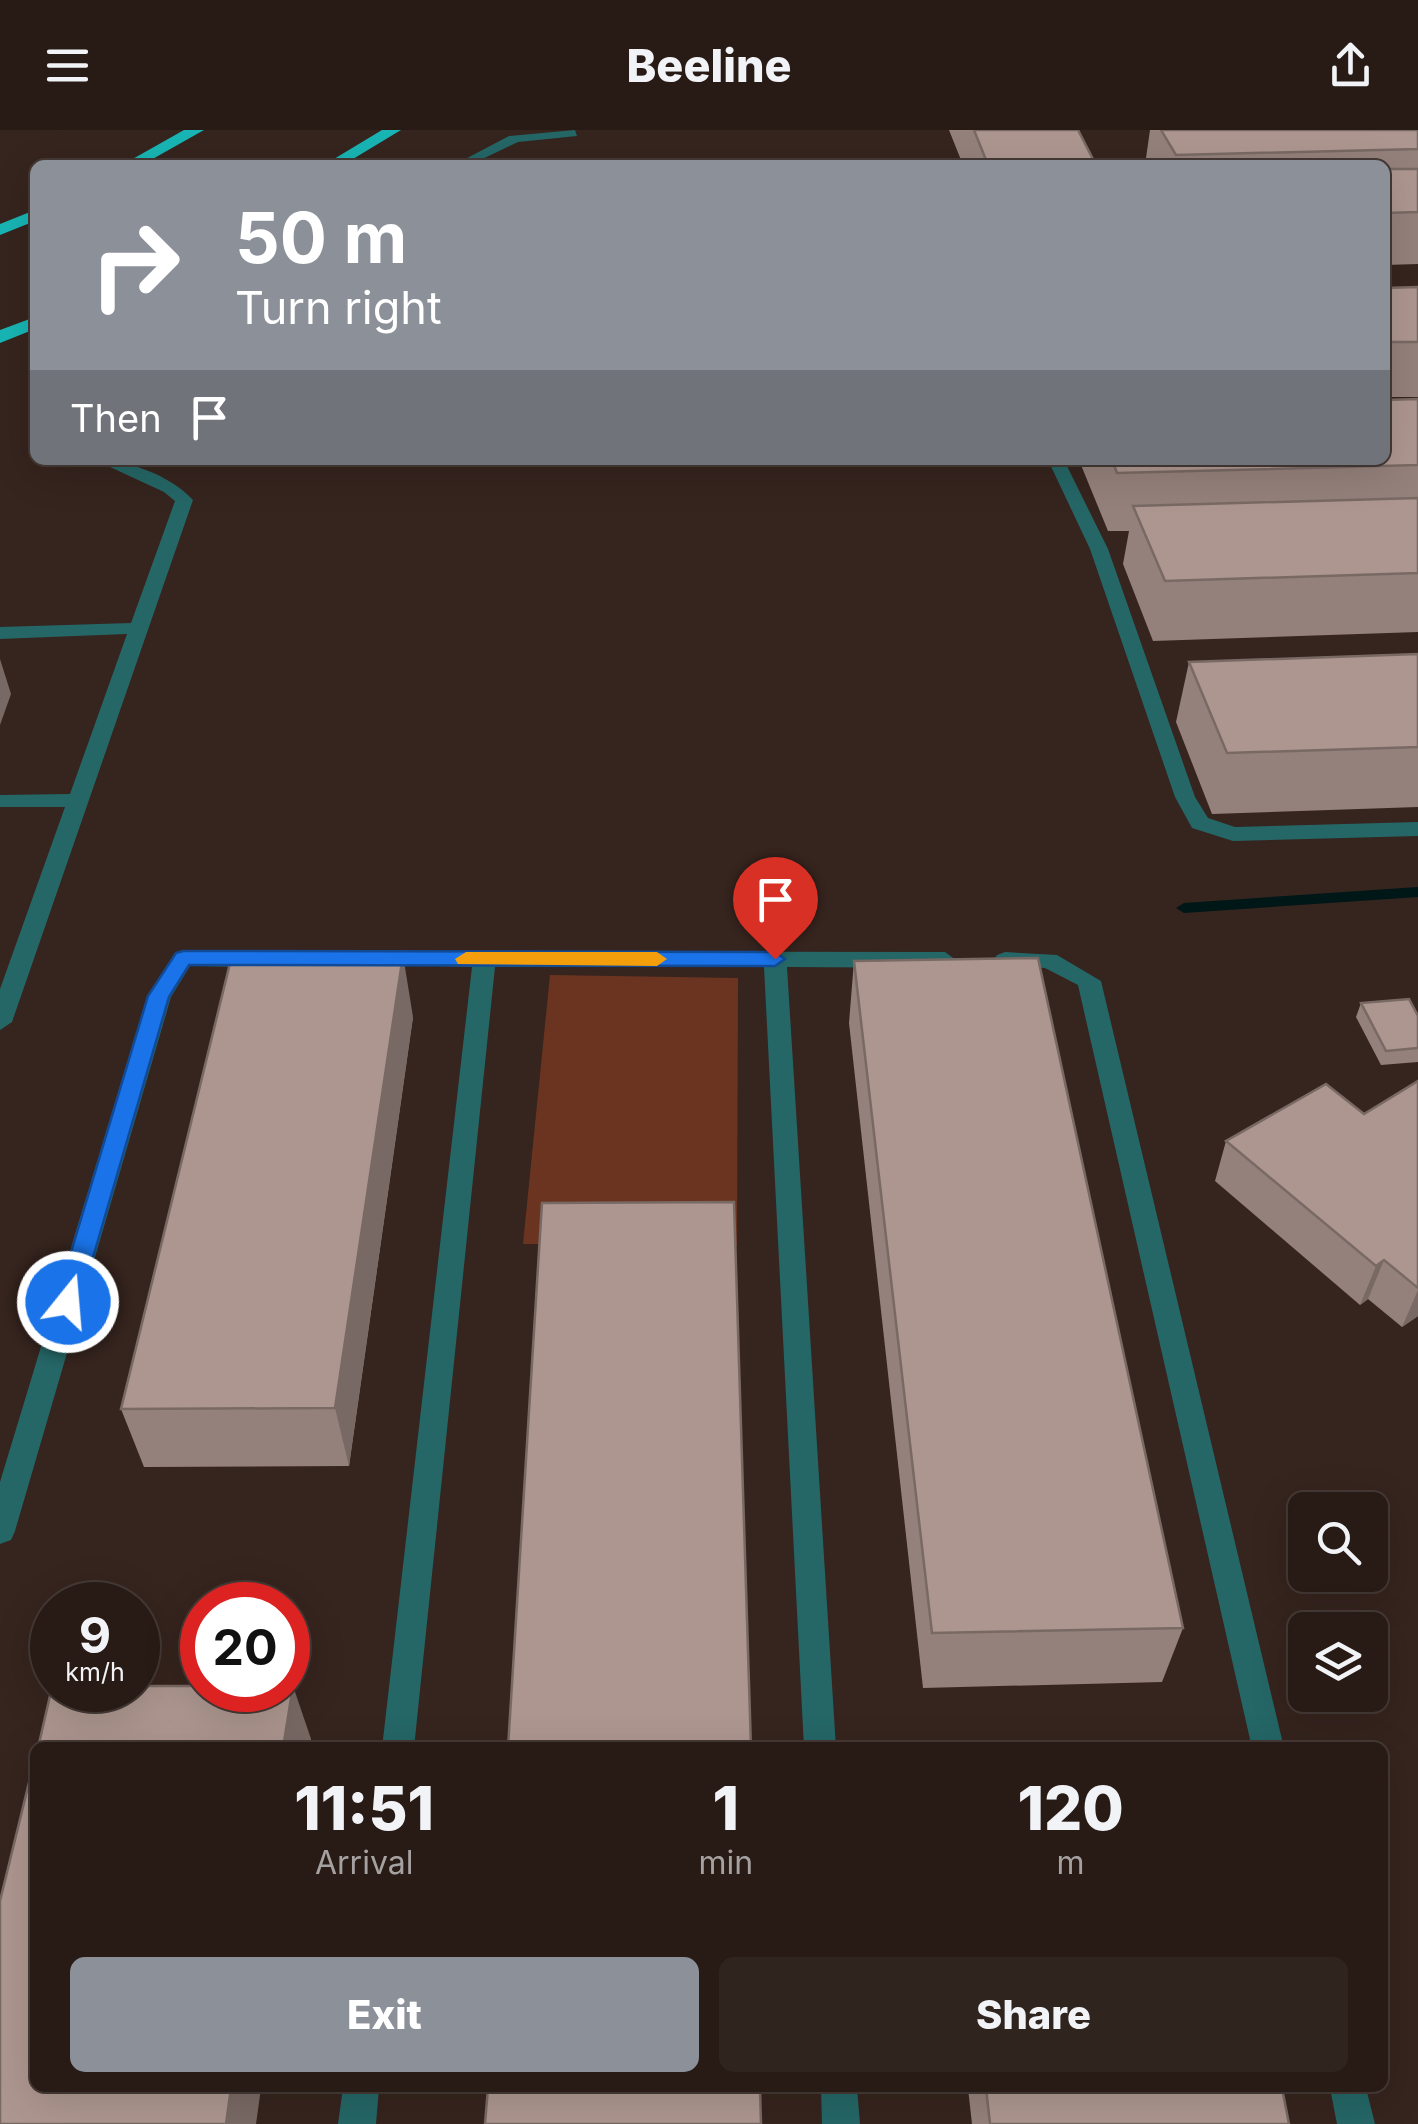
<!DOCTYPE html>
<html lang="en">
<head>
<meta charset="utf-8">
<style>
  body { margin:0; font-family:Inter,sans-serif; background:#30241f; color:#f1f3f6; height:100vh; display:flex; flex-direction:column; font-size:38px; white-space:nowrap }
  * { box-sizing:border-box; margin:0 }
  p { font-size:32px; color:#a5a1a1 }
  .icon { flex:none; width:55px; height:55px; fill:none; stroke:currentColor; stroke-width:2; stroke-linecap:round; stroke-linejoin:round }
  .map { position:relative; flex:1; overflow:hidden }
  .drawer { position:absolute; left:30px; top:1612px; width:1358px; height:350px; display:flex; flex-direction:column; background:#281b16; border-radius:15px; box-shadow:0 10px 40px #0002,0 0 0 2px #443935 }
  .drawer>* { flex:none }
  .guide { position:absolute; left:30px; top:30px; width:1360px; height:305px; border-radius:15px; box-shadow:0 10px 40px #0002,0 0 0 2px #443935; background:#8c9099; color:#fff; overflow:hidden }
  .buttons { position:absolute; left:1288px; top:1362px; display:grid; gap:20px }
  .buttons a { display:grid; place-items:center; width:100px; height:100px; border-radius:15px; background:#281b16; box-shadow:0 10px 40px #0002,0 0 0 2px #443935; font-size:50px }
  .speed { position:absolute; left:30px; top:1452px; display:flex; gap:20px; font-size:50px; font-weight:700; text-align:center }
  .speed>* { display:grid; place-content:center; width:130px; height:130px; border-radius:50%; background:#281b16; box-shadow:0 10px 40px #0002,0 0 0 2px #443935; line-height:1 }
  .speed small { font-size:25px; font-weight:400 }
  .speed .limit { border:15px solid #d22; background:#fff; color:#111 }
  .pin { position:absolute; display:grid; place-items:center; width:85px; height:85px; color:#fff; margin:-102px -42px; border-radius:50% 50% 50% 0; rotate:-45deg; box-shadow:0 0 10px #0007 }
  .pin .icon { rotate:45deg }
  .me { position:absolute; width:110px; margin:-55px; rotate:17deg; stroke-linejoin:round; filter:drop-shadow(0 0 8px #0008) }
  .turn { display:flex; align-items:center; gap:35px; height:210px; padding:0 40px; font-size:45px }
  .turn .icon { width:130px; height:130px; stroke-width:2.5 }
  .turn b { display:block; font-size:70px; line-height:85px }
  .then { display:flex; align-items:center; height:95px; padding:0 40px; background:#0003; gap:20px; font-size:38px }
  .eta { display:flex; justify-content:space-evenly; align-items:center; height:170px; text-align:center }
  .eta b { font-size:60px; font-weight:800; line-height:70px }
  .cta { display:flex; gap:20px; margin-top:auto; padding:20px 40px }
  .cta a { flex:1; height:115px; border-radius:15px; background:#8c9099; color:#fff; font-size:40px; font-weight:800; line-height:115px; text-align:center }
  .cta a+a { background:#30241f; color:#f1f3f6 }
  header { display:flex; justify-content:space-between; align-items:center; height:130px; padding:0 40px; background:#281b16; font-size:45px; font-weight:800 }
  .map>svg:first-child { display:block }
</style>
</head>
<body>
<header><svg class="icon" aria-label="menu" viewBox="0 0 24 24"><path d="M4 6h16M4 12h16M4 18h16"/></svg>Beeline<svg class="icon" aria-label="share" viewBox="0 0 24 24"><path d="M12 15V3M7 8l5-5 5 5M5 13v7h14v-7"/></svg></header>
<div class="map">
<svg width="1418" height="1994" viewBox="0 0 1418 1994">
  <rect width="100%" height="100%" fill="#36241e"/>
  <!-- green -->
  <polygon fill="#6b3421" points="550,845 738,848 737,1116 523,1114"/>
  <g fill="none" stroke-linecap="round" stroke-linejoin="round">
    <!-- stream -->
    <polygon fill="#001717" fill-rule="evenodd" points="1418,757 1418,767 1184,783 1176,778 1184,773"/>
    <!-- lane -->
    <g fill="#256666" fill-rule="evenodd">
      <polygon points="575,0 577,6 518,12 470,35 454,35 509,6"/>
      <path d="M95,330C128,330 170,345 193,370L12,892L0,900V859L65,677H0V665L70,664L127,504L0,509V497L131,493L175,371L164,362Z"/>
      <polygon points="1048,330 1064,330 1108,419 1195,667 1208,688 1235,697 1418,692 1418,706 1233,711 1192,698 1175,667 1090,419"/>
      <polygon points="183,820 265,821 276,829 265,837 190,836 171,867 15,1401 11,1410 0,1414 0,1352 147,867 175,823"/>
      <polygon points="370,821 945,822 956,830 945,838 787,837 836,1618 804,1618 764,837 495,837 414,1618 382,1618 472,837 362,834 359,829 362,824"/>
      <polygon points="1005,822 1057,825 1101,851 1284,1618 1252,1618 1078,855 1045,838 997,835 994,830 997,825"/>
      <polygon points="343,1958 379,1958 376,1994 338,1994"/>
      <polygon points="821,1958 857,1958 860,1994 822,1994"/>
      <polygon points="1330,1958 1366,1958 1375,1994 1337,1994"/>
    </g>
    <!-- highway -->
    <g fill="#18b5b4" fill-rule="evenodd">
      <polygon points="184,0 204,0 142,35 122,35"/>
      <polygon points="382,0 401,0 343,35 324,35"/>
      <polygon points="35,80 35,91 0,105 0,94"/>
      <polygon points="35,187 35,199 0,213 0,200"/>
    </g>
  </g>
  <!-- wall -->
  <g fill="#95817b">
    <polygon points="949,0 1078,0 1096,35 963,35"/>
    <polygon points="1150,0 1418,0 1418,134 1385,135 1385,35 1145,35"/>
    <polygon points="1418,157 1418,267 1385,267 1385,158"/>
    <polygon points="1418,269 1418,502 1153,511 1123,434 1129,401 1108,401 1081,335 1082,330 1385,330"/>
    <polygon points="1418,524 1418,677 1212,684 1176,592 1189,532"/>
    <polygon points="854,831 1183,1498 1162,1552 923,1558 849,893"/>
    <polygon points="1361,873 1418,886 1418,932 1381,935 1356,887"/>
    <polygon points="413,887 349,1336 144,1337 121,1279"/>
    <polygon points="1418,951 1418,1186 1402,1197 1368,1169 1360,1175 1215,1051 1226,1011 1364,984"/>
    <polygon points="968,1958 1282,1958 1289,1994 972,1994"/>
  </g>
  <!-- shaded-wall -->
  <g fill="#796964">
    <polygon points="0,529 11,564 0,595"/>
    <polygon points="403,825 413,887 349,1336 335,1278"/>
    <polygon points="1384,1130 1368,1169 1360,1175 1376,1136"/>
    <polygon points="1418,1160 1418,1186 1402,1197"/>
    <polygon points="293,1556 311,1609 310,1618 283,1618"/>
    <polygon points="231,1958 261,1958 256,1994 226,1994"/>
  </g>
  <!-- building -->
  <g fill="#ad968f" stroke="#796964" stroke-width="2.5">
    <polygon points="974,0 1078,0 1096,35 988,35"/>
    <polygon points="1161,0 1418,0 1418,19 1176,25"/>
    <polygon points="1385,39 1418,39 1418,82 1385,83"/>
    <polygon points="1418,157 1418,212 1385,212 1385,158"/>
    <polygon points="1418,269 1418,335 1117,343 1112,330 1385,330 1385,270"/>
    <polygon points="1418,368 1418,443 1165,451 1133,376"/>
    <polygon points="1418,524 1418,617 1227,623 1189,532"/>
    <polygon points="232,825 403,825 335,1278 121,1279"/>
    <polygon points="1038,828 1183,1498 932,1503 854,831"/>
    <polygon points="1409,869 1418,886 1418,918 1386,921 1361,873"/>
    <polygon points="1418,951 1418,1158 1384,1130 1376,1136 1226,1011 1326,954 1364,984"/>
    <polygon points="734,1072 751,1618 508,1618 542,1073"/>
    <polygon points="138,1556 202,1556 202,1560 288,1560 288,1556 293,1556 283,1618 38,1618 52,1557 52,1560 138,1560"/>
    <polygon points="35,1628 35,1958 231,1958 226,1994 0,1994 0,1771"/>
    <polygon points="488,1958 760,1958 761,1994 485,1994"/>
    <polygon points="986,1958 1282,1958 1289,1994 990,1994"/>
  </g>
  <!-- route -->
  <polygon fill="#1a73e8" stroke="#114b97" stroke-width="2.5" points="183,821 775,822 785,829 775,836 189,835 169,867 80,1172 77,1179 59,1179 56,1172 148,866 176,823"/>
  <!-- slow -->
  <polygon fill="#f59e0b" points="466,822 657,822 667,829 657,836 458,834 455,829"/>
</svg>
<div class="buttons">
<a><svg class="icon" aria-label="search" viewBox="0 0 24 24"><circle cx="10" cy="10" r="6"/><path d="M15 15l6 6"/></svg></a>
<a><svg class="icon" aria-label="layers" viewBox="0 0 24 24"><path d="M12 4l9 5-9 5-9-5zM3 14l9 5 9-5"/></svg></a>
</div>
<div class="speed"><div>9<small>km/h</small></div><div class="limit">20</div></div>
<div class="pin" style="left:775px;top:829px;background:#d93025"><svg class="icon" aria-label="arrive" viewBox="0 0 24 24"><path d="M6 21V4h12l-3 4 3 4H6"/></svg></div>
<svg class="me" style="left:68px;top:1172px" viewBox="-20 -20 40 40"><circle r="17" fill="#1a73e8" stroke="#fff" stroke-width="3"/><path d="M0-11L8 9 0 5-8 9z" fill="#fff"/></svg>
<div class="guide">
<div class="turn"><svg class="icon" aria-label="right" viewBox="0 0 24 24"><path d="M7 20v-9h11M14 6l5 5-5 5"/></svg><div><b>50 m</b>Turn right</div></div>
<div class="then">Then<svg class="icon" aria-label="arrive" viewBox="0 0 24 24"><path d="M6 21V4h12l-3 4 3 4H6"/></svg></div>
</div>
<section class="drawer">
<div class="eta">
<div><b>11:51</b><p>Arrival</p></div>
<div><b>1</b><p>min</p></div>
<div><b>120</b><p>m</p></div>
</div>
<div class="cta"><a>Exit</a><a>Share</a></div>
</section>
</div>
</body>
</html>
